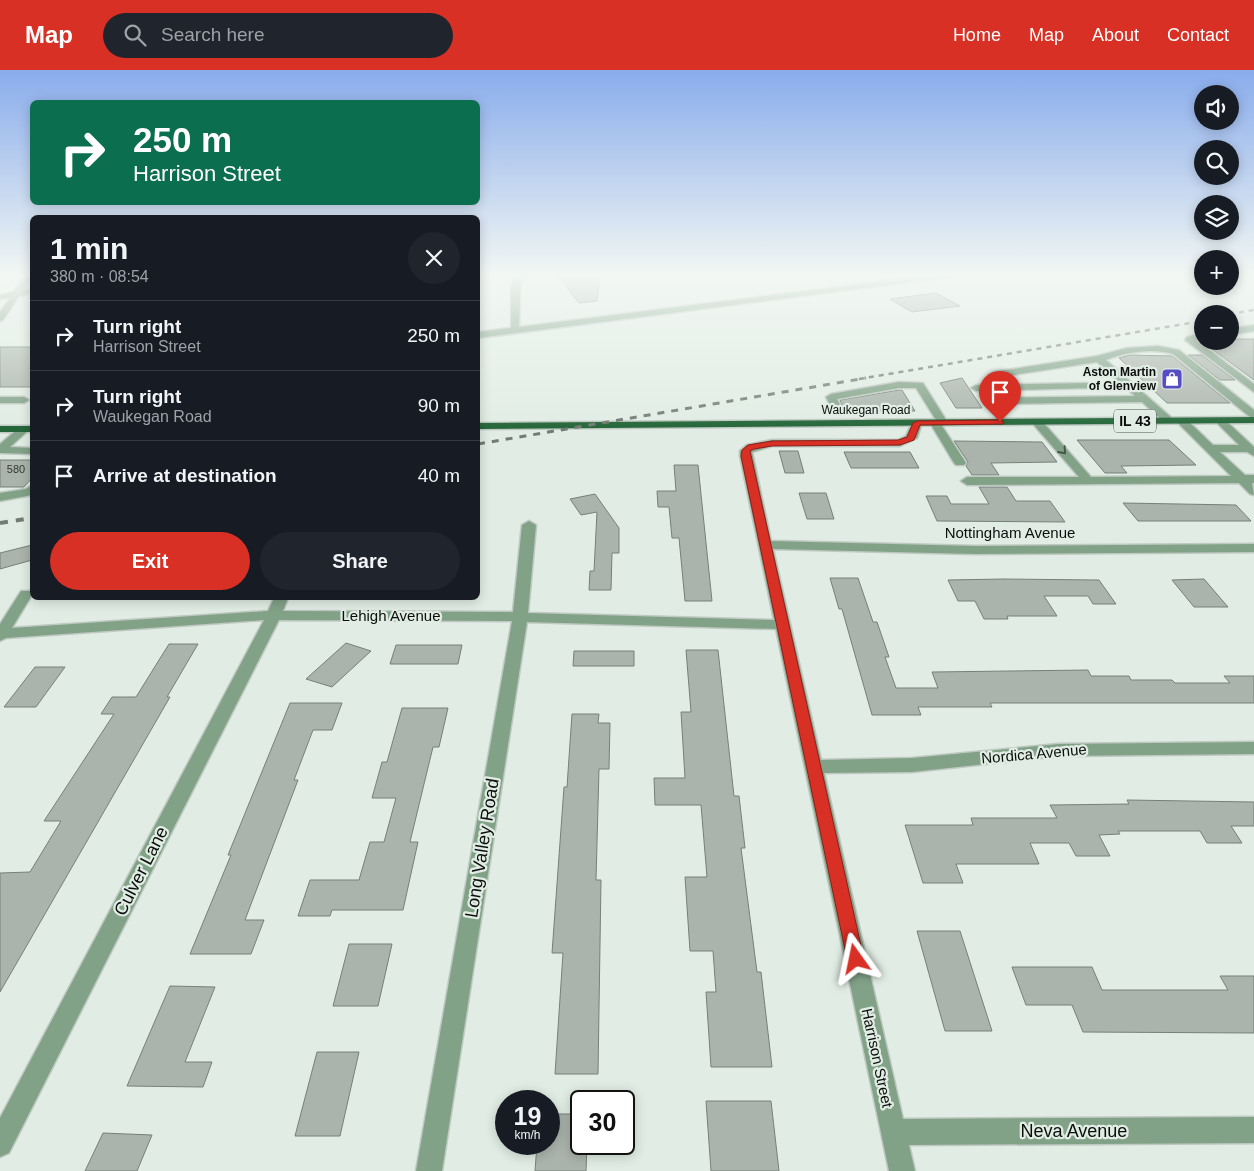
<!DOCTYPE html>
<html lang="en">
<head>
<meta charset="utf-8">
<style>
  body { margin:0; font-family:Helvetica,sans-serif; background:#20242c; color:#f1f3f6; height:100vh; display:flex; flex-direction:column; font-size:19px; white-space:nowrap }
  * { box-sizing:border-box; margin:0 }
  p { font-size:16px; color:#9ea1a6 }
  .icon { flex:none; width:28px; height:28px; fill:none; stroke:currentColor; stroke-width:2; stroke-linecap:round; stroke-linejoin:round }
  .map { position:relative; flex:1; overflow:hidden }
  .side { position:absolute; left:30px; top:145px; width:450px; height:385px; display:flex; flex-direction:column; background:#171b24; border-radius:8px; box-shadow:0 2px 12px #0003 }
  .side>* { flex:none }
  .hud { position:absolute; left:30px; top:30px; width:450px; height:105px; border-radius:8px; box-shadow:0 2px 12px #0003; background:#0b6e4f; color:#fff; overflow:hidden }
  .tools { position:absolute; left:1194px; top:15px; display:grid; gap:10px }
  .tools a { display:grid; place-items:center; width:45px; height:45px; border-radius:50%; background:#171b24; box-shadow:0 2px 12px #0003; font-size:25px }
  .speed { position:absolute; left:495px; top:1020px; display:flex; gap:10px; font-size:25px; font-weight:700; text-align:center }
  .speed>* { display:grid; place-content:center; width:65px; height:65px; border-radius:50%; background:#171b24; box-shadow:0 2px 12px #0003; line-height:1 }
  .speed small { font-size:12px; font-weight:400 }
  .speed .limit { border:2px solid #111; border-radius:8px; background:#fff; color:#111 }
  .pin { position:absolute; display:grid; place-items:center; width:42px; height:42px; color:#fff; margin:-51px -21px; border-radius:50% 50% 50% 0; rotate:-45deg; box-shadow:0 0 5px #0007 }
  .pin .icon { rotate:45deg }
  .me { position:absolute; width:55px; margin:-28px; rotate:348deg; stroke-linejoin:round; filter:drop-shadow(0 0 4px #0008) }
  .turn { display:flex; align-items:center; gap:18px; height:105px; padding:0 20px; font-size:22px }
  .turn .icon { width:65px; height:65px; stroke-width:2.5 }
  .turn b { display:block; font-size:35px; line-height:42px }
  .round { display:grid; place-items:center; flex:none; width:52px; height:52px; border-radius:26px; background:#20242c }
  .overview { display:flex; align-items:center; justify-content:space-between; height:85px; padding:0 20px }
  h1 { font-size:30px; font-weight:600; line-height:38px }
  .action { display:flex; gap:10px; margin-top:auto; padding:10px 20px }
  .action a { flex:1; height:58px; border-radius:30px; background:#d93025; color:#fff; font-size:20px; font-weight:600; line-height:58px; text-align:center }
  .action a+a { background:#20242c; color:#f1f3f6 }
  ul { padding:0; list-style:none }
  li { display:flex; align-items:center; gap:15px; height:70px; padding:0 20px; border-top:1px solid #363941 }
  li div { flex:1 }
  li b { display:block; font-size:19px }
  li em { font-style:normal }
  header { display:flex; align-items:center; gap:30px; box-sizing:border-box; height:70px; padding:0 25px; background:#d93025; color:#fff }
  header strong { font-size:24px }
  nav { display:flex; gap:28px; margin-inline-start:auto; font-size:18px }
  .search { width:350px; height:45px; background:#20242c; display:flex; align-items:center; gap:12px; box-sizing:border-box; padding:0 18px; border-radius:28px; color:#9ea1a6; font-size:19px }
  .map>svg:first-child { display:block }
</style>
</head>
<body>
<header>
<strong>Map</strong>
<div class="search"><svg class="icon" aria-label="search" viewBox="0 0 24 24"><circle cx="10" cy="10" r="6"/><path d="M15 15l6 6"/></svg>Search here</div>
<nav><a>Home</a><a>Map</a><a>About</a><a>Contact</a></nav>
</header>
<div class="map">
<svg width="1254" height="1101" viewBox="0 0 1254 1101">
  <rect width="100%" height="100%" fill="#e1ede4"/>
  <!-- building -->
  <g fill="#aab4ac" stroke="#768078">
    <polygon points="557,205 600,205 597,231 579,233"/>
    <polygon points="936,223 960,236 912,242 890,229"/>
    <polygon points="1230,269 1254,269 1254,310 1201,271 1230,271"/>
    <rect x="0" y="277" width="32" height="40"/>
    <polygon points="1130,285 1172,286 1230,333 1167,333 1119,288"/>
    <polygon points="1188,285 1202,285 1235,310 1220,310"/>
    <polygon points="962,308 982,338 956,338 940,313"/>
    <polygon points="899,320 902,320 915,341 838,341 843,338 840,330"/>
    <polygon points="1077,370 1169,370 1196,395 1121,396 1127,403 1105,403"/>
    <polygon points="954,371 1042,372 1057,392 991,393 999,405 972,405 966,396 968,392"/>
    <polygon points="779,381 798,381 804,403 785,403"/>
    <polygon points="844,382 910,382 919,398 851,398"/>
    <polygon points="0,390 32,390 32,408 24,417 0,417"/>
    <polygon points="674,395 698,395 712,531 685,531 679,468 672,468 669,437 658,437 657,421 676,421"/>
    <polygon points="979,417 1007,417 1016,431 1050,431 1065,452 937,451 926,426 947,426 951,434 989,434"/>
    <polygon points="799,423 826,423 834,449 807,449"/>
    <polygon points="595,424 619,458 619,483 612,483 611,520 589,520 590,501 594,501 597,442 581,445 570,429"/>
    <polygon points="1123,433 1236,435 1251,451 1138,451"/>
    <polygon points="32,475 32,490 0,499 0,483"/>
    <polygon points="830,508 858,508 873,552 877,552 889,587 885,587 896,618 938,618 932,602 1088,600 1091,606 1129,606 1131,610 1172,610 1175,613 1230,613 1224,606 1254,606 1254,633 990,633 992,637 918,637 921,645 872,645 842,539 839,539"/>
    <polygon points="1003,509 1099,510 1116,534 1093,534 1088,526 1044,526 1057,546 1007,546 1008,549 984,549 975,531 958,531 948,510"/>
    <polygon points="1204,509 1228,537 1194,537 1172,510"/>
    <polygon points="346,573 371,581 332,617 306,609"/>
    <polygon points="169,574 198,574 167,627 170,627 0,922 0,803 30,802 61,751 44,751 114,644 101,644 112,627 136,627"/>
    <polygon points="396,575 462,575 458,594 390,594"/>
    <polygon points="686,580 718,580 734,726 739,726 745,778 741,778 757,902 761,902 772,997 711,997 706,922 716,922 713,881 690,881 685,807 707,807 701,735 655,735 654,708 685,708 681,642 691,642"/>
    <polygon points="574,581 634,581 634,596 573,596"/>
    <polygon points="35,597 65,597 36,637 4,637"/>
    <polygon points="290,633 342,633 332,660 313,660 294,710 298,710 245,850 264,850 251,884 190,884 231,785 228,785"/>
    <polygon points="402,638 448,638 439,677 433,677 410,772 418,772 403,840 332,840 330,846 298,846 310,810 359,810 370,772 384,772 396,728 372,728 382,692 387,692"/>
    <polygon points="572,644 599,644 598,653 610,653 609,699 599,699 596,810 601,810 598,1004 555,1004 563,883 552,883 564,717 567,717"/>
    <polygon points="1127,730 1254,732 1254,756 1231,756 1242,773 1207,773 1200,761 1118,761 1120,764 1099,765 1110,786 1076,786 1069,773 1030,773 1039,794 956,794 963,813 923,813 905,755 973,755 971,748 1057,748 1050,735 1129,734"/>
    <polygon points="917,861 960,861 992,961 945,961"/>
    <polygon points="349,874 392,874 378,936 333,936"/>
    <polygon points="1012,897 1092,897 1102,920 1228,920 1220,906 1254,906 1254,963 1083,962 1072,935 1026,935"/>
    <polygon points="170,916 215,917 185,992 212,992 203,1017 127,1016"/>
    <polygon points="317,982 359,982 340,1066 295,1066"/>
    <polygon points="706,1031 771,1031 779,1101 711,1101"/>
    <polygon points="549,1044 581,1044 581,1074 587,1074 586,1101 535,1101 537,1074 549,1074"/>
    <polygon points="103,1063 152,1065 137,1101 85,1101"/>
  </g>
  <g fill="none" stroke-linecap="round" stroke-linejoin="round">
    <!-- minor casing -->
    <g stroke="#bfc9c1" stroke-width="3">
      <g id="minor">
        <polygon points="25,205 32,206 23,220 32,219 32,223 19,226 3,250 0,251 0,242 10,228 0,229 0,225 13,222"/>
        <polygon points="513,205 521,205 519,257 932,205 954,205 950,207 478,268 478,262 511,258 511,218"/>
        <polygon points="1254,255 1254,261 1230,265 1230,259"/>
        <polygon points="1202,263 1202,269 1196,270 1254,314 1254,322 1185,270 1187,267"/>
        <path d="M1158,276L1179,280L1254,340V348L1250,347L1173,284C1151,278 1126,282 1106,290L1173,349L1174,351L1173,353H1165L1142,332L987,334L982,331L987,328L1135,326L1097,292L994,308L989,305L994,302L1097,286L1127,278Z"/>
        <polygon points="899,312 923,313 948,353 942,356 966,393 964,395 956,395 954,393 930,353 936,350 916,318 899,318 837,329 841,337 836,340 832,339 826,327 831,324"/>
        <polygon points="1088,313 1093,316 1092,318 976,321 971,318 976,315"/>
        <polygon points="0,327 24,327 29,330 24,333 0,333"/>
        <polygon points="1182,348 1186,349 1213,375 1239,375 1215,351 1220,348 1224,349 1254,377 1254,386 1247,382 1220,382 1245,405 1254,405 1254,413 1252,413 1254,425 1250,424 1239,413 967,415 961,411 967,407 1079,407 1033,354 1032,352 1037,349 1041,350 1091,407 1231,406 1178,353 1177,351"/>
        <polygon points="917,350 922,353 917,368 900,376 772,376 752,382 771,471 975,476 1254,474 1254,482 975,484 773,479 821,690 912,688 1059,674 1254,672 1254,684 1059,686 912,702 824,703 903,1049 1254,1047 1254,1073 909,1075 915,1101 889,1101 776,559 527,552 442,1101 416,1101 512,551 279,550 9,1083 0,1087 0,1048 264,550 6,568 0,571 0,554 21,521 31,521 32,525 12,558 268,541 274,528 288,528 283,541 513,542 522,455 529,451 536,455 528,543 774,550 740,386 740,381 747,375 772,370 898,370 906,366 912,353"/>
        <polygon points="24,356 30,359 10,377 32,378 32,384 0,383 0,374 20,357"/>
        <polygon points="32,415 32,425 0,431 0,423 26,419"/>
      </g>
    </g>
    <!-- major casing -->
    <g stroke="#bfc9c1" stroke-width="3">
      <g id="major">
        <polygon points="1254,347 1254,353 478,359 478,353"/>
        <rect x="0" y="356" width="32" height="6"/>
      </g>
    </g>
    <!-- minor -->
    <use href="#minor" fill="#82a288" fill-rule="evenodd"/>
    <!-- major -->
    <use href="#major" fill="#246639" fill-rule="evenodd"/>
    <!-- rail-far2 -->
    <g stroke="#737b75" stroke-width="2.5" stroke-dasharray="5 5" stroke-linecap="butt">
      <polyline points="1229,244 1254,240"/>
      <polyline points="859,309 1202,251"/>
    </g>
    <!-- rail-far1 -->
    <polyline stroke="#737b75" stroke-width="3" stroke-dasharray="7 7" stroke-linecap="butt" points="478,374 866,308"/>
    <!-- rail -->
    <polyline stroke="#737b75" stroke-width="4" stroke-dasharray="8 8" stroke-linecap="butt" points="0,453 32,448"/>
  </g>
  <!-- one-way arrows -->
  <defs><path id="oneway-chevron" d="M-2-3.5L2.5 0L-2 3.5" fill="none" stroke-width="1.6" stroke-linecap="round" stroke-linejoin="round" transform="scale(1.25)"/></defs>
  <use stroke="#46584a" href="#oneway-chevron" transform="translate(1063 381) rotate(48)"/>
  <!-- sky -->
  <linearGradient id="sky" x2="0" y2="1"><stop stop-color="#89acec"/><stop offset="0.57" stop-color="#f2f7f3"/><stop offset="1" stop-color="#f2f7f3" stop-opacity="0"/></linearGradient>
  <rect width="1254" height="359" fill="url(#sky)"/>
  <!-- route -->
  <polygon fill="#d93025" stroke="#8d1f18" points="1000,350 1004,352 1003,354 920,355 914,370 900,375 772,376 754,379 750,381 864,889 862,894 856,897 850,894 847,889 741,386 742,380 748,375 772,371 898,370 907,367 913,353 917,351"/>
  <!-- icons -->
  <defs>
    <g id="shop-square" transform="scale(1.125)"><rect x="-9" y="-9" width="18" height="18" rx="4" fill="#564cc4" stroke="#e1ede4"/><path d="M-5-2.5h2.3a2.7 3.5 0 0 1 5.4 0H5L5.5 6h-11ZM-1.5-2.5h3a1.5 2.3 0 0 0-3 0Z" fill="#fff"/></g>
  </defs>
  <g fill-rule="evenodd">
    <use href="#shop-square" x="1172" y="309"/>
  </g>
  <g text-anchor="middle" stroke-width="4.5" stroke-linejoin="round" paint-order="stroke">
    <!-- far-number labels -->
    <g font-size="11" fill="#333834">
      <text x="16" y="403">580</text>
    </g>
    <!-- far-poi labels -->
    <g font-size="12" font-weight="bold" fill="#0b0f0c" stroke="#e1ede4" text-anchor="end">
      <text x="1156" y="306">Aston Martin<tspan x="1156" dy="14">of Glenview</tspan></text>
    </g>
    <!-- far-street labels -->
    <g font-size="12" fill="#0b0f0c" stroke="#e1ede4">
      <text x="866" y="344">Waukegan Road</text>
    </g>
    <!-- shield labels -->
    <rect fill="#e1ede4" stroke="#4b524d" stroke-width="1" x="1114" y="339.5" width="42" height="23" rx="4"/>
    <g font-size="14" font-weight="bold" fill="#0b0f0c">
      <text x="1135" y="356">IL 43</text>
    </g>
    <!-- street labels -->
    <g font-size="15" fill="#0b0f0c" stroke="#e1ede4">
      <text x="1010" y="468">Nottingham Avenue</text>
      <text x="391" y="551">Lehigh Avenue</text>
      <text transform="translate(1034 684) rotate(-5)" y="5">Nordica Avenue</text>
      <text transform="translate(877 988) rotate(78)" y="5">Harrison Street</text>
    </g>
    <!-- near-street labels -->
    <g font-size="18" fill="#0b0f0c" stroke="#e1ede4">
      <text transform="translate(482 778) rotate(-81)" y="6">Long Valley Road</text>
      <text transform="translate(141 801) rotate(-63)" y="6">Culver Lane</text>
      <text x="1074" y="1067">Neva Avenue</text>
    </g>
  </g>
</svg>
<div class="tools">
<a><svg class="icon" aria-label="sound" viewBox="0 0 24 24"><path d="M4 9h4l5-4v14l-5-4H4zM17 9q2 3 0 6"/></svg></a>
<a><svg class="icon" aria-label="search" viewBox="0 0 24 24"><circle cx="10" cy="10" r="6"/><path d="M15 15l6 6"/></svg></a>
<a><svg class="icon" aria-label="layers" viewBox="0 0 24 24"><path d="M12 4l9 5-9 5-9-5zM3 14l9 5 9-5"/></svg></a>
<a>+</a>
<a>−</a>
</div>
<div class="speed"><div>19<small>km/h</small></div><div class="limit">30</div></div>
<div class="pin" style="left:1000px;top:352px;background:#d93025"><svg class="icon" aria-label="arrive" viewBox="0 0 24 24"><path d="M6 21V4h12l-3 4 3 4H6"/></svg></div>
<svg class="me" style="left:856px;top:889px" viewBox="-20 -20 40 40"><path d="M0-17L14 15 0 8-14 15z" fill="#d93025" stroke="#fff" stroke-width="4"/></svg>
<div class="hud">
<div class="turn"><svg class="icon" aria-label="right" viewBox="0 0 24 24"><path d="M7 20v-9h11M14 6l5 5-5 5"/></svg><div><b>250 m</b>Harrison Street</div></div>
</div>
<section class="side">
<div class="overview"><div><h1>1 min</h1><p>380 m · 08:54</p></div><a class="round"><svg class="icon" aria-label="close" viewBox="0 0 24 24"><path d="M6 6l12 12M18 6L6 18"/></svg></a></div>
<ul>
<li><svg class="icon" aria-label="right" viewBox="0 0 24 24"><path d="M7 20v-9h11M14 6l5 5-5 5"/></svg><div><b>Turn right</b><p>Harrison Street</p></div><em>250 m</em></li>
<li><svg class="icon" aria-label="right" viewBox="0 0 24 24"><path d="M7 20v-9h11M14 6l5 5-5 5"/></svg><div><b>Turn right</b><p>Waukegan Road</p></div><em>90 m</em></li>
<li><svg class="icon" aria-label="arrive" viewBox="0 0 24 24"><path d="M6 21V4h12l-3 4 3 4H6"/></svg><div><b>Arrive at destination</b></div><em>40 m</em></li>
</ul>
<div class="action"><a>Exit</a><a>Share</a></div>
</section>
</div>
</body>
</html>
